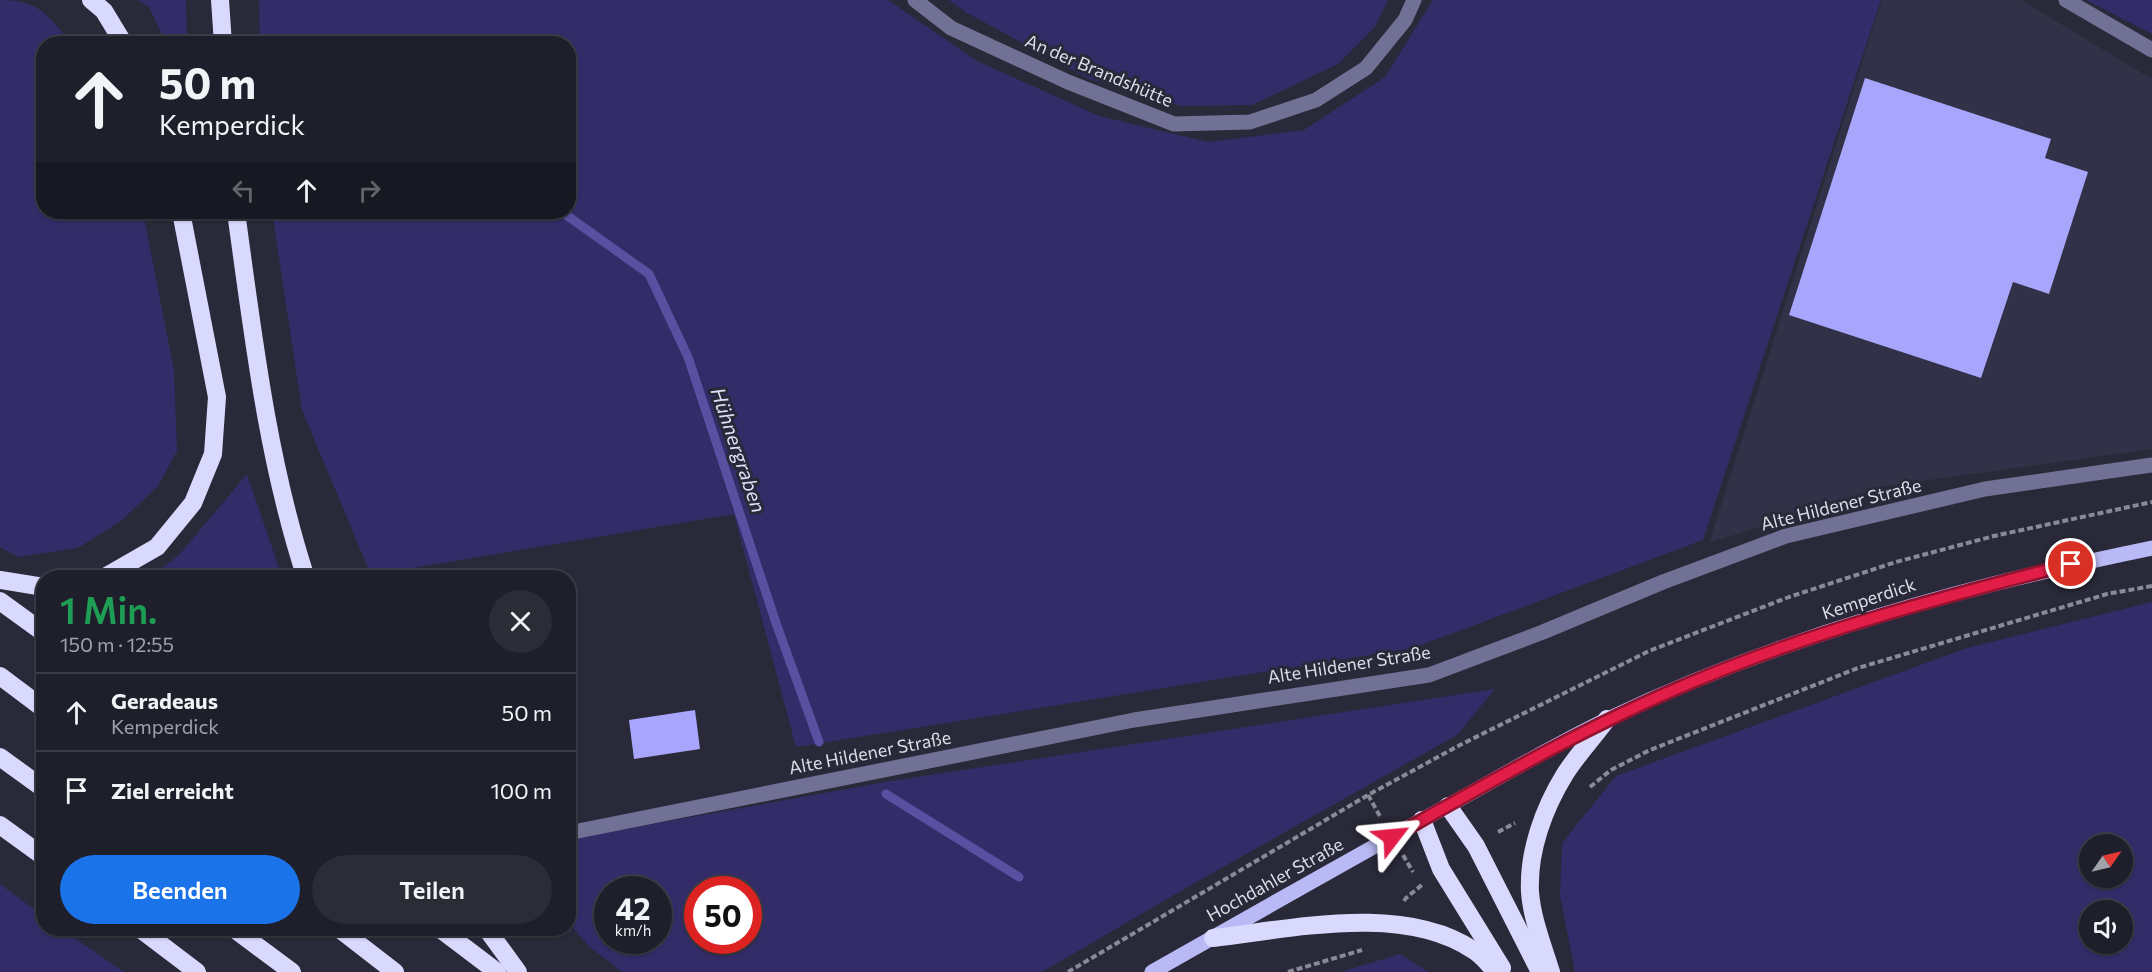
<!DOCTYPE html>
<html lang="de">
<head>
<meta charset="utf-8">
<style>
  body { margin:0; font-family:Commissioner,sans-serif; background:#2c2c37; color:#f1f3f6; height:100vh; display:flex; flex-direction:column; font-size:22px; white-space:nowrap }
  * { box-sizing:border-box; margin:0 }
  p { font-size:20px; color:#a1a2a9 }
  .icon { flex:none; width:33px; height:33px; fill:none; stroke:currentColor; stroke-width:2; stroke-linecap:round; stroke-linejoin:round }
  .map { position:relative; flex:1; overflow:hidden }
  .details { position:absolute; left:36px; top:570px; width:540px; height:366px; display:flex; flex-direction:column; background:#1f1f2b; border-radius:24px; box-shadow:0 2px 4px #0004,0 0 0 2px #3c3d47 }
  .details>* { flex:none }
  .hud { position:absolute; left:36px; top:36px; width:540px; height:183px; border-radius:24px; box-shadow:0 2px 4px #0004,0 0 0 2px #3c3d47; background:#1f1f2b; color:#f1f3f6; overflow:hidden }
  .needle { width:39px; rotate:56deg }
  .controls { position:absolute; left:2079px; top:834px; display:grid; gap:12px }
  .controls a { display:grid; place-items:center; width:54px; height:54px; border-radius:50%; background:#1f1f2b; box-shadow:0 2px 4px #0004,0 0 0 2px #3c3d47; font-size:30px }
  .speed { position:absolute; left:594px; top:876px; display:flex; gap:12px; font-size:30px; font-weight:700; text-align:center }
  .speed>* { display:grid; place-content:center; width:78px; height:78px; border-radius:50%; background:#1f1f2b; box-shadow:0 2px 4px #0004,0 0 0 2px #3c3d47; line-height:1 }
  .speed small { font-size:15px; font-weight:400 }
  .speed .limit { border:9px solid #d22; background:#fff; color:#111 }
  .pin { position:absolute; display:grid; place-items:center; width:51px; height:51px; color:#fff; margin:-26px; border:3px solid #fff; border-radius:50%; box-shadow:0 2px 6px #0007 }
  .me { position:absolute; width:66px; margin:-33px; rotate:61deg; stroke-linejoin:round; filter:drop-shadow(0 0 4px #0008) }
  .turn { display:flex; align-items:center; gap:21px; height:126px; padding:0 24px; font-size:27px }
  .turn .icon { width:78px; height:78px; stroke-width:2.5 }
  .turn b { display:block; font-size:42px; line-height:51px }
  .lanes { display:flex; align-items:center; height:57px; padding:0 24px; background:#0003; justify-content:center; gap:30px; direction:ltr }
  .lanes .off { opacity:.35 }
  .round { display:grid; place-items:center; flex:none; width:63px; height:63px; border-radius:32px; background:#2c2c37 }
  .summary { display:flex; align-items:center; justify-content:space-between; height:102px; padding:0 24px }
  h1 { font-size:36px; font-weight:600; line-height:45px; color:#1e9e55 }
  .action { display:flex; gap:12px; margin-top:auto; padding:12px 24px }
  .action a { flex:1; height:69px; border-radius:36px; background:#1a73e8; color:#fff; font-size:24px; font-weight:600; line-height:69px; text-align:center }
  .action a+a { background:#2c2c37; color:#f1f3f6 }
  ul { padding:0; list-style:none }
  li { display:flex; align-items:center; gap:18px; height:78px; padding:0 24px; border-top:2px solid #3c3d47 }
  li div { flex:1 }
  li b { display:block; font-size:22px }
  li em { font-style:normal }
  .map>svg:first-child { display:block }
</style>
</head>
<body>
<div class="map">
<svg width="2152" height="972" viewBox="0 0 2152 972">
  <rect width="100%" height="100%" fill="#292939"/>
  <!-- built -->
  <polygon fill="#313147" points="1882,0 2021,0 2152,79 2152,449 1886,486 1709,543"/>
  <!-- green -->
  <g fill="#332c68" fill-rule="evenodd">
    <path d="M0,0C41,0 47,16 72,43L44,44V212H143L174,371L177,451L158,486L121,521L78,548L18,557L0,547Z"/>
    <polygon points="138,0 186,0 187,43 166,43 149,7"/>
    <polygon points="259,0 888,0 977,61 1099,116 1208,142 1304,130 1385,77 1433,0 1881,0 1703,540 1413,648 796,747 734,514 371,575 302,410 272,212 568,212 568,44 260,43"/>
    <polygon points="949,0 1388,0 1375,27 1338,64 1252,105 1181,106 1089,79 967,13"/>
    <polygon points="2086,0 2152,0 2152,34"/>
    <polygon points="247,474 282,577 151,577 179,555"/>
    <path d="M2152,602V972H1575L1560,896L1562,843L1616,776L1967,648ZM2090,844H2122V878H2090ZM2090,910H2122V944H2090Z"/>
    <path d="M1495,689L1457,735L1186,888L1042,972H622L590,947L569,924V839L891,781ZM608,890H658V940H608ZM698,890H748V940H698Z"/>
    <polygon points="0,884 43,916 44,928 61,929 124,972 0,972"/>
    <polygon points="1400,954 1428,972 1341,972"/>
  </g>
  <g fill="none" stroke-linecap="round" stroke-linejoin="round">
    <!-- stream -->
    <g stroke="#5850a0" stroke-width="9">
      <polyline points="562,212 649,274 688,357 776,623 819,742"/>
      <polyline points="886,794 1019,877"/>
    </g>
  </g>
  <!-- building -->
  <g fill="#a8a5fc">
    <polygon points="1865,78 2051,139 2045,158 2088,172 2049,294 2013,282 1981,378 1789,315"/>
    <polygon points="695,710 700,749 634,759 629,720"/>
  </g>
  <g fill="none" stroke-linecap="round" stroke-linejoin="round">
    <!-- path -->
    <g stroke="#8a8a97" stroke-width="4" stroke-dasharray="6 3" stroke-linecap="butt">
      <polyline points="1590,787 1611,770 1650,750 1858,668 2107,594 2152,586"/>
      <polyline points="1368,795 1381,818"/>
      <polyline points="1498,832 1515,823"/>
      <polyline points="1403,855 1413,872"/>
      <polyline points="1404,901 1406,898 1423,884"/>
      <polyline points="1068,972 1368,795 1460,745 1649,651 1789,597 1896,562 1994,536 2152,502"/>
      <polyline points="1288,972 1362,950"/>
    </g>
    <!-- minor -->
    <g stroke="#717195" stroke-width="15">
      <polyline points="915,0 951,28 1068,82 1174,124 1250,122 1316,100 1366,68 1405,20 1414,0"/>
      <polyline points="2066,0 2152,50"/>
      <polyline points="568,833 1134,720 1429,675 1543,632 1663,582 1786,536 1985,489 2152,465"/>
    </g>
    <!-- major -->
    <path stroke="#b9b9f5" stroke-width="15" d="M1152,972C1251,916 1349,860 1449,805C1502,776 1554,745 1608,719C1780,637 1966,586 2152,548"/>
    <!-- highway -->
    <g stroke="#d9d9fe" stroke-width="18">
      <polyline points="91,0 104,11 124,44"/>
      <polyline points="220,0 223,44"/>
      <path d="M236,212C253,334 267,459 306,578"/>
      <polyline points="103,578 157,547 193,503 213,454 217,397 181,212"/>
      <polyline points="0,580 44,587"/>
      <polyline points="0,601 44,633"/>
      <polyline points="0,676 44,709"/>
      <polyline points="0,757 44,789"/>
      <polyline points="1448,806 1476,846 1540,972"/>
      <polyline points="1422,820 1441,869 1502,968"/>
      <polyline points="0,825 44,857"/>
      <polyline points="139,928 197,972"/>
      <polyline points="233,928 292,972"/>
      <polyline points="338,928 395,972"/>
      <polyline points="439,928 497,972"/>
      <polyline points="486,928 518,972"/>
      <path d="M1213,938C1292,929 1403,903 1473,950C1482,955 1489,965 1496,972"/>
      <path d="M1551,972C1543,946 1532,919 1530,892C1528,851 1544,808 1565,774C1577,755 1594,737 1607,719"/>
    </g>
  </g>
  <g fill="none" stroke-linecap="round" stroke-linejoin="round">
    <!-- route casing -->
    <g stroke="#92132f" stroke-width="15">
      <path id="route" d="M1392,837C1490,782 1587,726 1690,683C1813,631 1943,597 2071,564"/>
    </g>
    <!-- route -->
    <use href="#route" stroke="#e11d48" stroke-width="10"/>
  </g>
  <g text-anchor="middle" stroke-width="6" stroke-linejoin="round" paint-order="stroke">
    <!-- street labels -->
    <g font-size="18" fill="#dddde8" stroke="#292939">
      <text transform="translate(1099 71) rotate(23)" y="6">An der Brandshütte</text>
      <text transform="translate(1841 505) rotate(-14)" y="6">Alte Hildener Straße</text>
      <text transform="translate(1869 599) rotate(-18)" y="6">Kemperdick</text>
      <text transform="translate(1349 665) rotate(-9)" y="6">Alte Hildener Straße</text>
      <text transform="translate(870 753) rotate(-11)" y="6">Alte Hildener Straße</text>
      <text transform="translate(1275 880) rotate(-29)" y="6">Hochdahler Straße</text>
    </g>
    <!-- water labels -->
    <g font-size="20" font-style="italic" fill="#dedff6" stroke="#292939">
      <text transform="translate(738 450) rotate(71)" y="7">Hühnergraben</text>
    </g>
  </g>
</svg>
<div class="controls">
<a><svg class="needle" viewBox="-14 -14 28 28"><path d="M0-13l5 13h-10z" fill="#e53935"/><path d="M0 13l5-13h-10z" fill="#a1a2a9"/></svg></a>
<a><svg class="icon" aria-label="sound" viewBox="0 0 24 24"><path d="M4 9h4l5-4v14l-5-4H4zM17 9q2 3 0 6"/></svg></a>
</div>
<div class="speed"><div>42<small>km/h</small></div><div class="limit">50</div></div>
<div class="pin" style="left:2071px;top:564px;background:#d93025"><svg class="icon" aria-label="arrive" viewBox="0 0 24 24"><path d="M6 21V4h12l-3 4 3 4H6"/></svg></div>
<svg class="me" style="left:1392px;top:837px" viewBox="-20 -20 40 40"><path d="M0-17L14 15 0 8-14 15z" fill="#e11d48" stroke="#fff" stroke-width="4"/></svg>
<div class="hud">
<div class="turn"><svg class="icon" aria-label="ahead" viewBox="0 0 24 24"><path d="M12 20V5M6 11l6-6 6 6"/></svg><div><b>50 m</b>Kemperdick</div></div>
<div class="lanes"><svg class="icon off" aria-label="left" viewBox="0 0 24 24"><path d="M17 20v-9H6M10 6l-5 5 5 5"/></svg><svg class="icon" aria-label="ahead" viewBox="0 0 24 24"><path d="M12 20V5M6 11l6-6 6 6"/></svg><svg class="icon off" aria-label="right" viewBox="0 0 24 24"><path d="M7 20v-9h11M14 6l5 5-5 5"/></svg></div>
</div>
<section class="details">
<div class="summary"><div><h1>1 Min.</h1><p>150 m · 12:55</p></div><a class="round"><svg class="icon" aria-label="close" viewBox="0 0 24 24"><path d="M6 6l12 12M18 6L6 18"/></svg></a></div>
<ul>
<li><svg class="icon" aria-label="ahead" viewBox="0 0 24 24"><path d="M12 20V5M6 11l6-6 6 6"/></svg><div><b>Geradeaus</b><p>Kemperdick</p></div><em>50 m</em></li>
<li><svg class="icon" aria-label="arrive" viewBox="0 0 24 24"><path d="M6 21V4h12l-3 4 3 4H6"/></svg><div><b>Ziel erreicht</b></div><em>100 m</em></li>
</ul>
<div class="action"><a>Beenden</a><a>Teilen</a></div>
</section>
</div>
</body>
</html>
